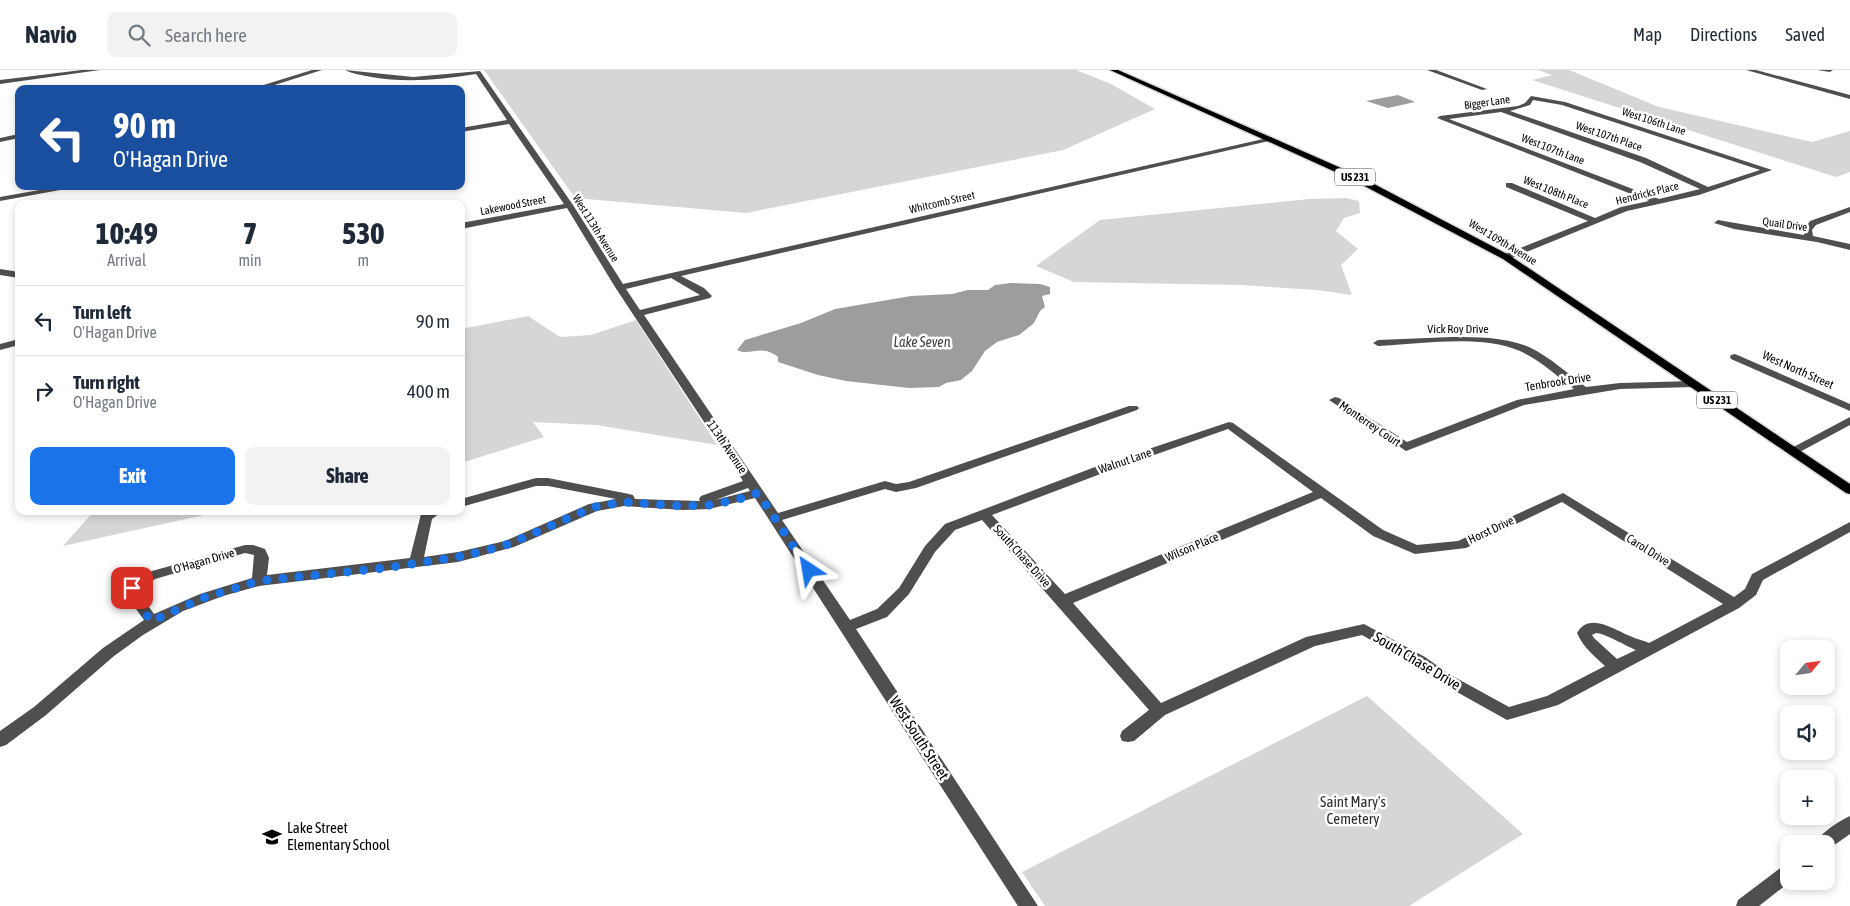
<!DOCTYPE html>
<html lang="en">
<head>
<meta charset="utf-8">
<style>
  body { margin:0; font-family:"Asap Condensed",sans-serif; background:#f2f2f3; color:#1f2937; height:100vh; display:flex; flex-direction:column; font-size:19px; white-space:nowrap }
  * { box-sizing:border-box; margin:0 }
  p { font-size:16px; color:#747a83 }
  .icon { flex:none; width:28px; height:28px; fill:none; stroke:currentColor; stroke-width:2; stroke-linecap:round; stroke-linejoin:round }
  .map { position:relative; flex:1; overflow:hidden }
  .drawer { position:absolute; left:15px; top:130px; width:450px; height:315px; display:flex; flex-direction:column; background:#fff; border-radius:10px; box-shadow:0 2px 8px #0003 }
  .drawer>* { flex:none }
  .guide { position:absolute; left:15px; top:15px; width:450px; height:105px; border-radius:10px; box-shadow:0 2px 8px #0003; background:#1a4fa0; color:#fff; overflow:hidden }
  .needle { width:32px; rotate:61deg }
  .controls { position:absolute; left:1780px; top:570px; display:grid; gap:10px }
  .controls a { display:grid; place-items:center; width:55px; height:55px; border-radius:10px; background:#fff; box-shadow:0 2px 8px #0003; font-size:25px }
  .pin { position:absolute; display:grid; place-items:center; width:42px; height:42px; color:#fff; margin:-21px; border-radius:10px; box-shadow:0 2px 8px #0006 }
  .me { position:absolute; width:55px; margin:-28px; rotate:327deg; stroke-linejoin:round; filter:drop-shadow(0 0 4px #0008) }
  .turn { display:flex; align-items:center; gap:18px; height:105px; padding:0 15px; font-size:22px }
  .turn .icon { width:65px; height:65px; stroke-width:2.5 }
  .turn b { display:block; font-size:35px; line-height:42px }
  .eta { display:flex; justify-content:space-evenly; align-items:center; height:85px; text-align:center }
  .eta b { font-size:30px; font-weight:800; line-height:35px }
  .primary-button { display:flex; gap:10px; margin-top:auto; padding:10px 15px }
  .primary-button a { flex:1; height:58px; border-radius:10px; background:#1a73e8; color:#fff; font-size:20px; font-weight:800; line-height:58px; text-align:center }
  .primary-button a+a { background:#f2f2f3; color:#1f2937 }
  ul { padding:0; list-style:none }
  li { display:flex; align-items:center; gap:15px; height:70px; padding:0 15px; border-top:1px solid #e0e1e3 }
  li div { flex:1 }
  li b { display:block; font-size:19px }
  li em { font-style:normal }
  header { display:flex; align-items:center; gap:30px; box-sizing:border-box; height:70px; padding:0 25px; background:#fff; border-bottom:1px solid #e0e1e3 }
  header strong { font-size:24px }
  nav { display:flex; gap:28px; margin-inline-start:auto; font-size:18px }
  .search { width:350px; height:45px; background:#f2f2f3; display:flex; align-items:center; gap:12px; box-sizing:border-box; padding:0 18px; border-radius:10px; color:#747a83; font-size:19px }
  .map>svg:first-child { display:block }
</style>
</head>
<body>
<header>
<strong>Navio</strong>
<div class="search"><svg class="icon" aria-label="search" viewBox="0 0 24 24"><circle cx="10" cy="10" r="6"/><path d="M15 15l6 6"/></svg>Search here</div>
<nav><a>Map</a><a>Directions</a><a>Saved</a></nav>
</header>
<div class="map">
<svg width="1850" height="836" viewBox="0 0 1850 836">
  <rect width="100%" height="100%" fill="#fff"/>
  <!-- green -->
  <g fill="#d6d6d6">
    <polygon points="484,0 1076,0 1111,14 1155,39 1063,80 746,143 575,128"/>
    <polygon points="1538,0 1569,0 1659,37 1812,72 1850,61 1850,102 1836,107 1532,10 1552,5"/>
    <polygon points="1346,128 1359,131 1360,143 1344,148 1336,161 1358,179 1341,195 1352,225 1317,220 1241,215 1074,212 1036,196 1100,150 1309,129"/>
    <polygon points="528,246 560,267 591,265 636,250 717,375 596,355 533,352 544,367 461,393 461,259"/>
    <polygon points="94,441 222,441 63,476"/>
    <polygon points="1367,626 1523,764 1409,836 1045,836 1022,802"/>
  </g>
  <!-- water -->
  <g fill="#9d9d9d">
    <polygon points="1398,25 1415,32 1388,38 1366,31"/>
    <path d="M1011,213L1040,214L1050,217V224L1042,226L1045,237L1040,241L1034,253L1019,265L997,272L985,281L972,301L961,310L946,313L939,317L909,318L846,311L818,305L778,292V287C760,273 751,287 737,280L745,270L801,253L835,239L911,226L952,224L968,220H988L995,215Z"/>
  </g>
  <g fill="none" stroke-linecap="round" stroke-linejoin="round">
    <!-- major casing -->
    <g stroke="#dbdbdb" stroke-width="3">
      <polygon id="major" points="1110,0 1118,0 1357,105 1509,185 1850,414 1850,424 1846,423 1503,189 1351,109"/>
    </g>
    <!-- minor -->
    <g fill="#4f4f4f" fill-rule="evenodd">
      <polygon points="82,0 100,0 0,14 0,10"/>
      <polygon points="312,0 322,0 262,19 251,19"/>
      <path d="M345,0L413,7L480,1L573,135L623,214L1272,67V71H1269L681,206L704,218L712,226L710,228L644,245L778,443L885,411L896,414L909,412L1129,336H1137L1139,338L1137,340L916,418L896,422L885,419L782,450L850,550L877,539L899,518L925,476L945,454L1095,397L1229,352L1233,353L1383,460L1417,475L1458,471L1563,423L1734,527L1745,519L1752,504L1850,452V462L1763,510L1756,525L1739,538L1558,635L1507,650L1439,612L1415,595L1362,565L1315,576L1165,645L1134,671L1128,672L1122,671L1120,666L1122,661L1149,640L982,450L955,460L935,482L909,524L887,547L856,559L1038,836H1018L755,428L709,439L683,440L624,436L597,441L514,477L458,492L259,516L223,526L183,541L143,565L114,586L46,645L6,675L0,677V661L34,637L103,578L144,550L125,524V518L145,503L245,475H253L265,479L269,488L267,505L410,488L421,444L427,441H443L432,449L424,487L458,482L505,471L589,434L616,429L548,416H536L461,437V429L536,408H548L629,424L633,425L635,429L700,431L699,429L701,426L743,411L615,217L567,138L461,159V153L564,134L509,54L461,62V58L507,50L476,4C440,10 406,13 371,7C363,5 352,4 345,0ZM671,208L700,225L640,240L626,219ZM1228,359L1313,422L1065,524L992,445L1103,403ZM748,418L750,421L715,430ZM1321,428L1373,466L1415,484L1466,478L1562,432L1723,534L1649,573C1642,570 1636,569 1630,566C1615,560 1589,541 1577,563C1583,577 1594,586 1605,596L1547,626L1509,637L1449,604L1425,587L1364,554L1306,567L1161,633L1073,533ZM245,483L254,485L252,508L200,524L154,544L139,523V520L155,509ZM1596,563C1604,563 1626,576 1636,580L1617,589L1594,568L1592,565Z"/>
      <polygon points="1427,0 1436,0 1487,19 1482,20"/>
      <polygon points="1746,0 1756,0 1850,25 1850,29"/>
      <polygon points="1817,0 1833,0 1830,2"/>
      <path d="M1531,26L1565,32L1772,100L1699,125L1627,141L1509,189H1503V185L1588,151L1506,117V113H1512L1595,148L1621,137L1649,131L1437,48L1440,46L1518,36L1525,33ZM1533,30L1562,35L1760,100L1708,117L1646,88L1510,41L1530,35ZM1501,42L1640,92L1700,119L1659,129L1449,49Z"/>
      <polygon points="19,64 19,68 0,72 0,68"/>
      <polygon points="62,116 82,116 0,131 0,127"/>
      <polygon points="1850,137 1850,142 1816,155 1812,160 1813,166 1850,174 1850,180 1817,172 1734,159 1714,153 1718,150 1804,165 1804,160 1810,151"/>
      <polygon points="0,199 19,202 19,208 0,205"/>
      <path d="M1452,267C1478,267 1505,267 1529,277C1550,287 1568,304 1586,317L1620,313L1694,311L1699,314L1694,317L1620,319L1524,335L1406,381L1329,330L1335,327L1339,328L1407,372L1517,330L1574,319C1557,306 1540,290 1520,281C1480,264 1421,274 1378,276L1373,273L1378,270Z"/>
      <polygon points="19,269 19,275 0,280 0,274"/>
      <polygon points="1735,284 1850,334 1850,341 1731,289 1730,287 1731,285"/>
      <polygon points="1850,347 1850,355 1796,384 1792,385 1786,381"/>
      <path d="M1850,746V764L1826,781V774H1815C1820,763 1839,751 1850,746Z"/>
      <polygon points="1789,794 1789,811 1791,811 1759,836 1736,836 1738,830 1783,796"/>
    </g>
    <!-- major -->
    <use href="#major" fill="#000" fill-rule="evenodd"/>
  </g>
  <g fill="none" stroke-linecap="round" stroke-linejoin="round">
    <!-- route -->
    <path stroke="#1a73e8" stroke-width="9" stroke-dasharray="0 16.2" d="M132,518C131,531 144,542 152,551L203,528L259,511L385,498L458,487L484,481L509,474L594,437L624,432L683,436L709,435L736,430L758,423L809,500"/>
  </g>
  <!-- icons -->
  <defs>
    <g id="school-bare" transform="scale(1.5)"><path d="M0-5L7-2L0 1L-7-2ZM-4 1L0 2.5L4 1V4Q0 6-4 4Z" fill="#000" stroke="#fff" stroke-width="2.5" paint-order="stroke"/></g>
  </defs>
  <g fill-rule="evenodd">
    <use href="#school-bare" x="272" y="767"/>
  </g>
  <g text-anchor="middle" stroke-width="5" stroke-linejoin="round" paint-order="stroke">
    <!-- far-street labels -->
    <g font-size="11" fill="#000" stroke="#fff">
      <text transform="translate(1487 32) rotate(-8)" y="4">Bigger Lane</text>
      <text transform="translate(1654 51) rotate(18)" y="4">West 106th Lane</text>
      <text transform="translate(1609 66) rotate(19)" y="4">West 107th Place</text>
      <text transform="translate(1553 79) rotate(21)" y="4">West 107th Lane</text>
      <text transform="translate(1556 122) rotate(22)" y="4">West 108th Place</text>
      <text transform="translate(1647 123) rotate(-14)" y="4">Hendricks Place</text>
      <text transform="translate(942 132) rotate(-13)" y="4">Whitcomb Street</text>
      <text transform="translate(513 135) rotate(-11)" y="4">Lakewood Street</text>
      <text transform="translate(1785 154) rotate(8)" y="4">Quail Drive</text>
      <text transform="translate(596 158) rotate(58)" y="4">West 113th Avenue</text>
      <text transform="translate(1503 172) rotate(31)" y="4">West 109th Avenue</text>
    </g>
    <!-- shield labels -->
    <g fill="#fff" stroke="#4c4c4c" stroke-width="1">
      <rect x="1335" y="98.5" width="40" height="17" rx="4"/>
      <rect x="1697" y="321.5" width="40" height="17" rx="4"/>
    </g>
    <g font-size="11" font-weight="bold" fill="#000">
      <text x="1355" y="111">US 231</text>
      <text x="1717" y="334">US 231</text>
    </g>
    <!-- street labels -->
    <g font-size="12" fill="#000" stroke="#fff">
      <text x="1458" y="263">Vick Roy Drive</text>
      <text transform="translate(1798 300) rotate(24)" y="4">West North Street</text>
      <text transform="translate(1558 312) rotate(-9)" y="4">Tenbrook Drive</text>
      <text transform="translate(1370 354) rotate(34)" y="4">Monterrey Court</text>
      <text transform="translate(727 377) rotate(56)" y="4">113th Avenue</text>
      <text transform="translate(1125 391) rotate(-19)" y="4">Walnut Lane</text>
      <text transform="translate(1491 460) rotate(-25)" y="4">Horst Drive</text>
      <text transform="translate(1192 477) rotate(-23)" y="4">Wilson Place</text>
      <text transform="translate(1648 480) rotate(32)" y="4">Carol Drive</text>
      <text transform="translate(1022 486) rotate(48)" y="4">South Chase Drive</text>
      <text transform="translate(204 491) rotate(-16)" y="4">O'Hagan Drive</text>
    </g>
    <!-- water labels -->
    <g font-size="14" font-style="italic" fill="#3e3e3e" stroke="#fff">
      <text x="922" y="277">Lake Seven</text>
    </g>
    <!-- near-street labels -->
    <g font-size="15" fill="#000" stroke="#fff">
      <text transform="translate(1417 591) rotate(31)" y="5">South Chase Drive</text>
      <text transform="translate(919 668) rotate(57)" y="5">West South Street</text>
    </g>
    <!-- near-park labels -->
    <g font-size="15" fill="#2d2d2d" stroke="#fff">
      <text x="1353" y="737">Saint Mary's<tspan x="1353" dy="17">Cemetery</tspan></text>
    </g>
    <!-- near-poi labels -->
    <g font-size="15" fill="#000" stroke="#fff" text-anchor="start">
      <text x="287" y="763">Lake Street<tspan x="287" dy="17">Elementary School</tspan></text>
    </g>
  </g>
</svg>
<div class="controls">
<a><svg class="needle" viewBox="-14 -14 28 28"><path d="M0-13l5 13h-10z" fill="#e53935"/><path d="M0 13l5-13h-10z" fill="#747a83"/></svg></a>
<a><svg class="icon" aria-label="sound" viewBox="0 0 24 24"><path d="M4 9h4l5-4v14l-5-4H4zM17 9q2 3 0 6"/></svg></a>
<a>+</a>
<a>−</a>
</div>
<div class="pin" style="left:132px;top:518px;background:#d93025"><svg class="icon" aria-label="arrive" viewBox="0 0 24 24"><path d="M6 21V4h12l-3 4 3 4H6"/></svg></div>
<svg class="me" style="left:809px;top:500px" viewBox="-20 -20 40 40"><path d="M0-17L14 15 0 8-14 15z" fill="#1a73e8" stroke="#fff" stroke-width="4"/></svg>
<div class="guide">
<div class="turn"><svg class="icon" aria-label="left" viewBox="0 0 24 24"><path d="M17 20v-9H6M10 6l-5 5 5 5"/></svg><div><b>90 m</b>O'Hagan Drive</div></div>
</div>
<section class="drawer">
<div class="eta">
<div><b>10:49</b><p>Arrival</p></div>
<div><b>7</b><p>min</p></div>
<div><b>530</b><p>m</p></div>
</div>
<ul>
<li><svg class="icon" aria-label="left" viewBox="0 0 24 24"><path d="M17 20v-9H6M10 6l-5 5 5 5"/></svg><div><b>Turn left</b><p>O'Hagan Drive</p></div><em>90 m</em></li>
<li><svg class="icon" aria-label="right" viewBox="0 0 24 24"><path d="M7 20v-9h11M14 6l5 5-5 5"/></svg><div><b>Turn right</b><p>O'Hagan Drive</p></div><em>400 m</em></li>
</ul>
<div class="primary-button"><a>Exit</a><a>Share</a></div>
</section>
</div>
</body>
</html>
